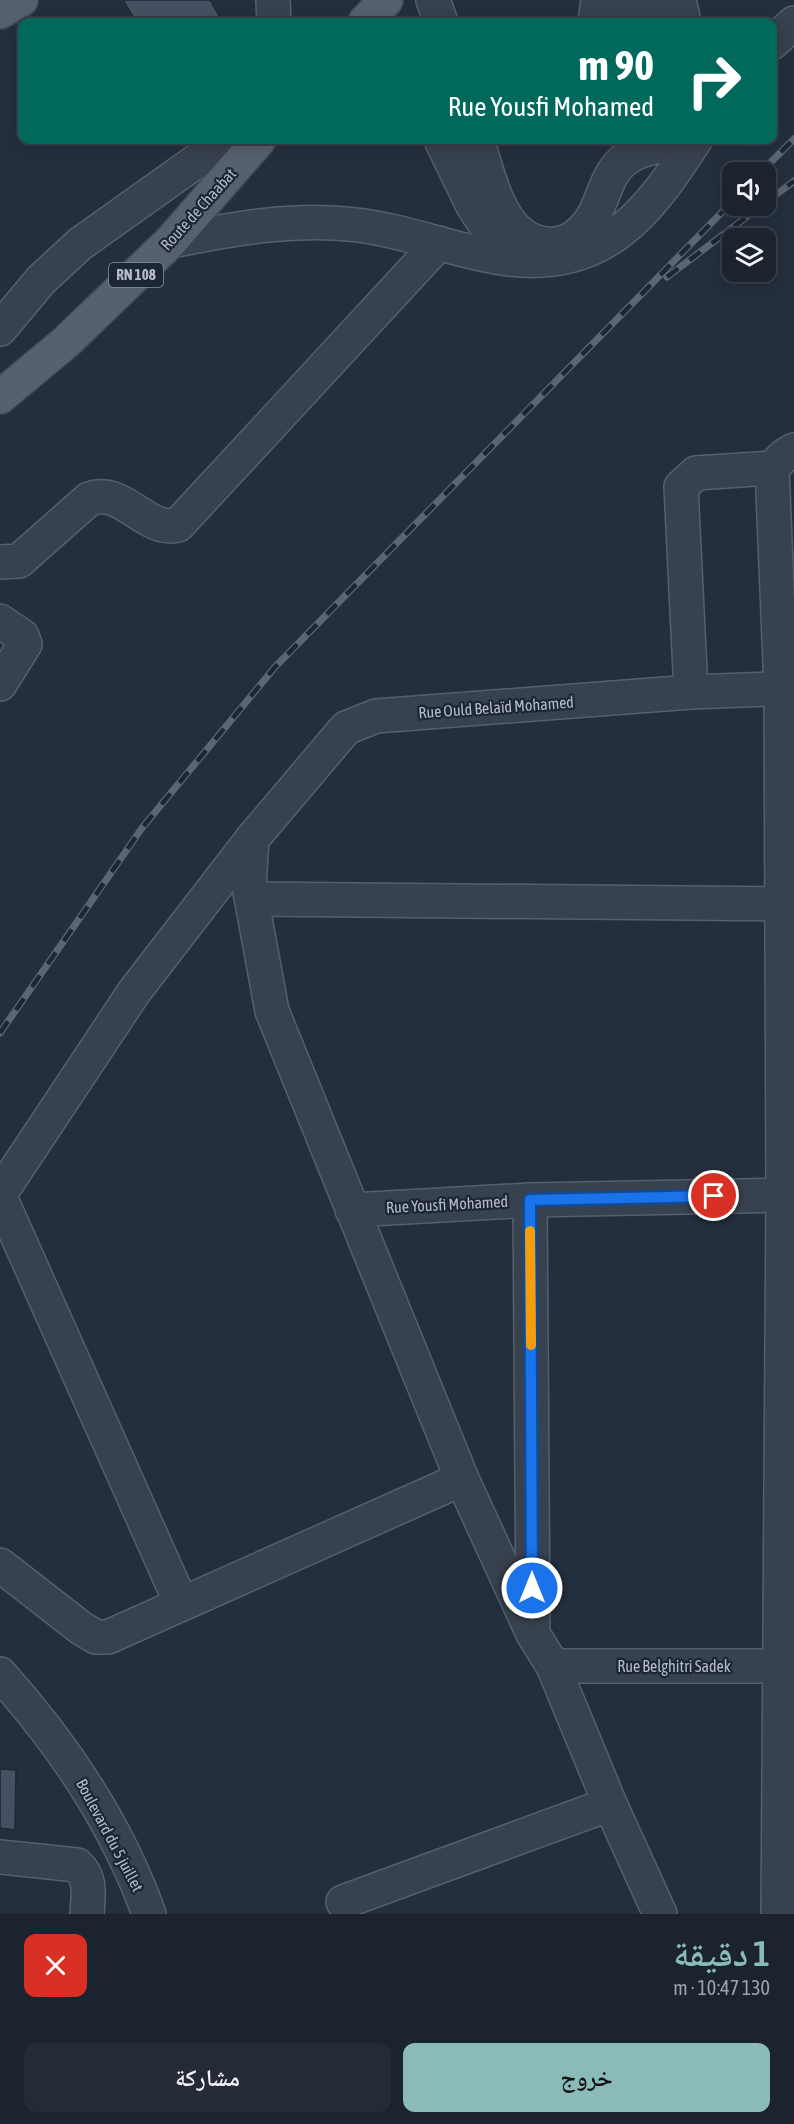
<!DOCTYPE html>
<html lang="ar">
<head>
<meta charset="utf-8">
<style>
  body { margin:0; font-family:"Asap Condensed","Noto Naskh Arabic",sans-serif; background:#242b36; color:#f1f3f6; direction:rtl; height:100vh; display:flex; flex-direction:column; font-size:22px; white-space:nowrap }
  * { box-sizing:border-box; margin:0 }
  p { font-size:20px; color:#a0a4aa }
  .icon { flex:none; width:33px; height:33px; fill:none; stroke:currentColor; stroke-width:2; stroke-linecap:round; stroke-linejoin:round }
  .map { position:relative; height:1914px; overflow:hidden; direction:ltr }
  .sheet { display:flex; flex-direction:column; background:#1b232e; flex:1 }
  .sheet>* { flex:none }
  .top-card { position:absolute; left:18px; top:18px; width:759px; height:126px; border-radius:12px; box-shadow:0 3px 15px #0003,0 0 0 2px #39404a; direction:rtl; background:#00695c; color:#fff; overflow:hidden }
  .fabs { position:absolute; left:722px; top:162px; display:grid; gap:12px }
  .fabs a { display:grid; place-items:center; width:54px; height:54px; border-radius:12px; background:#1b232e; box-shadow:0 3px 15px #0003,0 0 0 2px #39404a; font-size:30px }
  .pin { position:absolute; display:grid; place-items:center; width:51px; height:51px; color:#fff; margin:-26px; border:3px solid #fff; border-radius:50%; box-shadow:0 2px 6px #0007 }
  .me { position:absolute; width:66px; margin:-33px; rotate:0deg; stroke-linejoin:round; filter:drop-shadow(0 0 4px #0008) }
  .turn { display:flex; align-items:center; gap:21px; height:126px; padding:0 24px; font-size:27px }
  .turn .icon { width:78px; height:78px; stroke-width:2.5 }
  .turn b { display:block; font-size:42px; line-height:51px }
  .round { display:grid; place-items:center; flex:none; width:63px; height:63px; border-radius:12px; background:#242b36 }
  .head { display:flex; align-items:center; justify-content:space-between; height:102px; padding:0 24px }
  h1 { font-size:36px; font-weight:600; line-height:45px; color:#8bbbb9 }
  .action { display:flex; gap:12px; margin-top:auto; padding:12px 24px }
  .action a { flex:1; height:69px; border-radius:12px; background:#8bbbb9; color:#111; font-size:24px; font-weight:600; line-height:69px; text-align:center }
  .action a+a { background:#242b36; color:#f1f3f6 }
  .map>svg:first-child { display:block }
</style>
</head>
<body>
<div class="map">
<svg width="794" height="1914" viewBox="0 0 794 1914">
  <rect width="100%" height="100%" fill="#242f3e"/>
  <!-- building -->
  <g fill="#455162" stroke="#1f2835" stroke-width="1.5">
    <polygon points="123,0 210,0 223,22 136,22"/>
    <polygon points="0,1769 16,1770 15,1830 0,1828"/>
  </g>
  <g fill="none" stroke-linecap="round" stroke-linejoin="round">
    <!-- minor casing -->
    <g stroke="#565f6c" stroke-width="36">
      <g id="minor">
        <polyline points="273,0 274,22"/>
        <polyline points="433,0 441,22"/>
        <polyline points="623,0 629,22"/>
        <polyline points="653,0 659,22"/>
        <polyline points="679,0 684,22"/>
        <polyline points="595,22 598,0"/>
        <polyline points="772,43 794,23"/>
        <polyline points="441,140 472,204 502,251"/>
        <path d="M477,140C490,177 501,248 555,244C571,243 582,233 591,220C605,199 605,173 627,158C645,145 671,145 693,143"/>
        <path d="M171,241C234,229 293,217 357,225C408,231 457,252 508,259C605,271 649,212 695,140"/>
        <polyline points="0,329 41,280 80,244 226,140"/>
        <polyline points="772,468 781,688 783,1195 778,1914"/>
        <path d="M0,562L19,561L89,499C123,486 146,533 178,525L439,243"/>
        <polyline points="0,621 22,636 25,644 0,684"/>
        <polyline points="691,692 681,487 696,473 772,468 784,456 794,450"/>
        <polyline points="252,839 249,886 272,1011 462,1479 533,1634 553,1666 610,1804 660,1914"/>
        <polyline points="252,899 794,904"/>
        <polyline points="0,1194 134,992 252,839 346,728 376,716 691,692 794,688"/>
        <polyline points="0,1197 181,1603"/>
        <polyline points="530,1200 533,1624"/>
        <polyline points="352,1210 530,1200 794,1195"/>
        <polyline points="0,1565 81,1628 96,1637 108,1637 462,1479"/>
        <polyline points="553,1666 794,1666"/>
        <path d="M0,1674C63,1744 117,1825 149,1914"/>
        <path d="M0,1857L77,1865C92,1878 88,1895 87,1914"/>
        <polyline points="343,1902 610,1804"/>
      </g>
    </g>
    <!-- major casing -->
    <g stroke="#414a57" stroke-width="36">
      <g id="major">
        <polyline points="0,12 21,0"/>
        <polyline points="365,22 386,0"/>
        <polyline points="0,397 66,342 171,241 259,140"/>
      </g>
    </g>
    <!-- minor -->
    <use href="#minor" stroke="#38414e" stroke-width="33"/>
    <!-- major -->
    <use href="#major" stroke="#56606e" stroke-width="33"/>
    <!-- rail casing -->
    <g stroke="#5a6575" stroke-width="7">
      <g id="rail">
        <polyline points="761,172 794,139"/>
        <polyline points="765,203 794,181"/>
        <polyline points="667,277 761,206"/>
        <polyline points="0,1033 142,828 275,667 732,202"/>
      </g>
    </g>
    <!-- rail -->
    <use href="#rail" stroke="#1d2633" stroke-width="4.5" stroke-dasharray="14" stroke-linecap="butt"/>
  </g>
  <g fill="none" stroke-linecap="round" stroke-linejoin="round">
    <!-- route casing -->
    <g stroke="#114b97" stroke-width="15">
      <polyline id="route" points="532,1588 530,1200 714,1196"/>
    </g>
    <!-- route -->
    <use href="#route" stroke="#1a73e8" stroke-width="10"/>
    <!-- slow -->
    <polyline stroke="#f59e0b" stroke-width="10" points="530,1231 531,1345"/>
  </g>
  <g text-anchor="middle" stroke-width="4.5" stroke-linejoin="round" paint-order="stroke">
    <!-- shield labels -->
    <rect fill="#1d2633" stroke="#878f9c" stroke-width="1.5" x="109" y="263" width="54" height="24" rx="4.5"/>
    <g font-size="15" font-weight="bold" fill="#b4bcc9">
      <text x="136" y="280">RN 108</text>
    </g>
    <!-- street labels -->
    <g font-size="16" fill="#b4bcc9" stroke="#1d2633">
      <text transform="translate(198 209) rotate(-48)" y="6">Route de Chaabat</text>
      <text transform="translate(496 707) rotate(-4)" y="6">Rue Ould Belaïd Mohamed</text>
      <text transform="translate(447 1204) rotate(-3)" y="6">Rue Yousfi Mohamed</text>
      <text x="674" y="1672">Rue Belghitri Sadek</text>
      <text transform="translate(110 1835) rotate(62)" y="6">Boulevard du 5 juillet</text>
    </g>
  </g>
</svg>
<div class="fabs">
<a><svg class="icon" aria-label="sound" viewBox="0 0 24 24"><path d="M4 9h4l5-4v14l-5-4H4zM17 9q2 3 0 6"/></svg></a>
<a><svg class="icon" aria-label="layers" viewBox="0 0 24 24"><path d="M12 4l9 5-9 5-9-5zM3 14l9 5 9-5"/></svg></a>
</div>
<div class="pin" style="left:714px;top:1196px;background:#d93025"><svg class="icon" aria-label="arrive" viewBox="0 0 24 24"><path d="M6 21V4h12l-3 4 3 4H6"/></svg></div>
<svg class="me" style="left:532px;top:1588px" viewBox="-20 -20 40 40"><circle r="17" fill="#1a73e8" stroke="#fff" stroke-width="3"/><path d="M0-11L8 9 0 5-8 9z" fill="#fff"/></svg>
<div class="top-card">
<div class="turn"><svg class="icon" aria-label="right" viewBox="0 0 24 24"><path d="M7 20v-9h11M14 6l5 5-5 5"/></svg><div><b>90 m</b>Rue Yousfi Mohamed</div></div>
</div>
</div>
<section class="sheet">
<div class="head"><div><h1>1 دقيقة</h1><p>130 m · 10:47</p></div><a class="round" style="background:#d93025;color:#fff"><svg class="icon" aria-label="close" viewBox="0 0 24 24"><path d="M6 6l12 12M18 6L6 18"/></svg></a></div>
<div class="action"><a>خروج</a><a>مشاركة</a></div>
</section>
</body>
</html>
